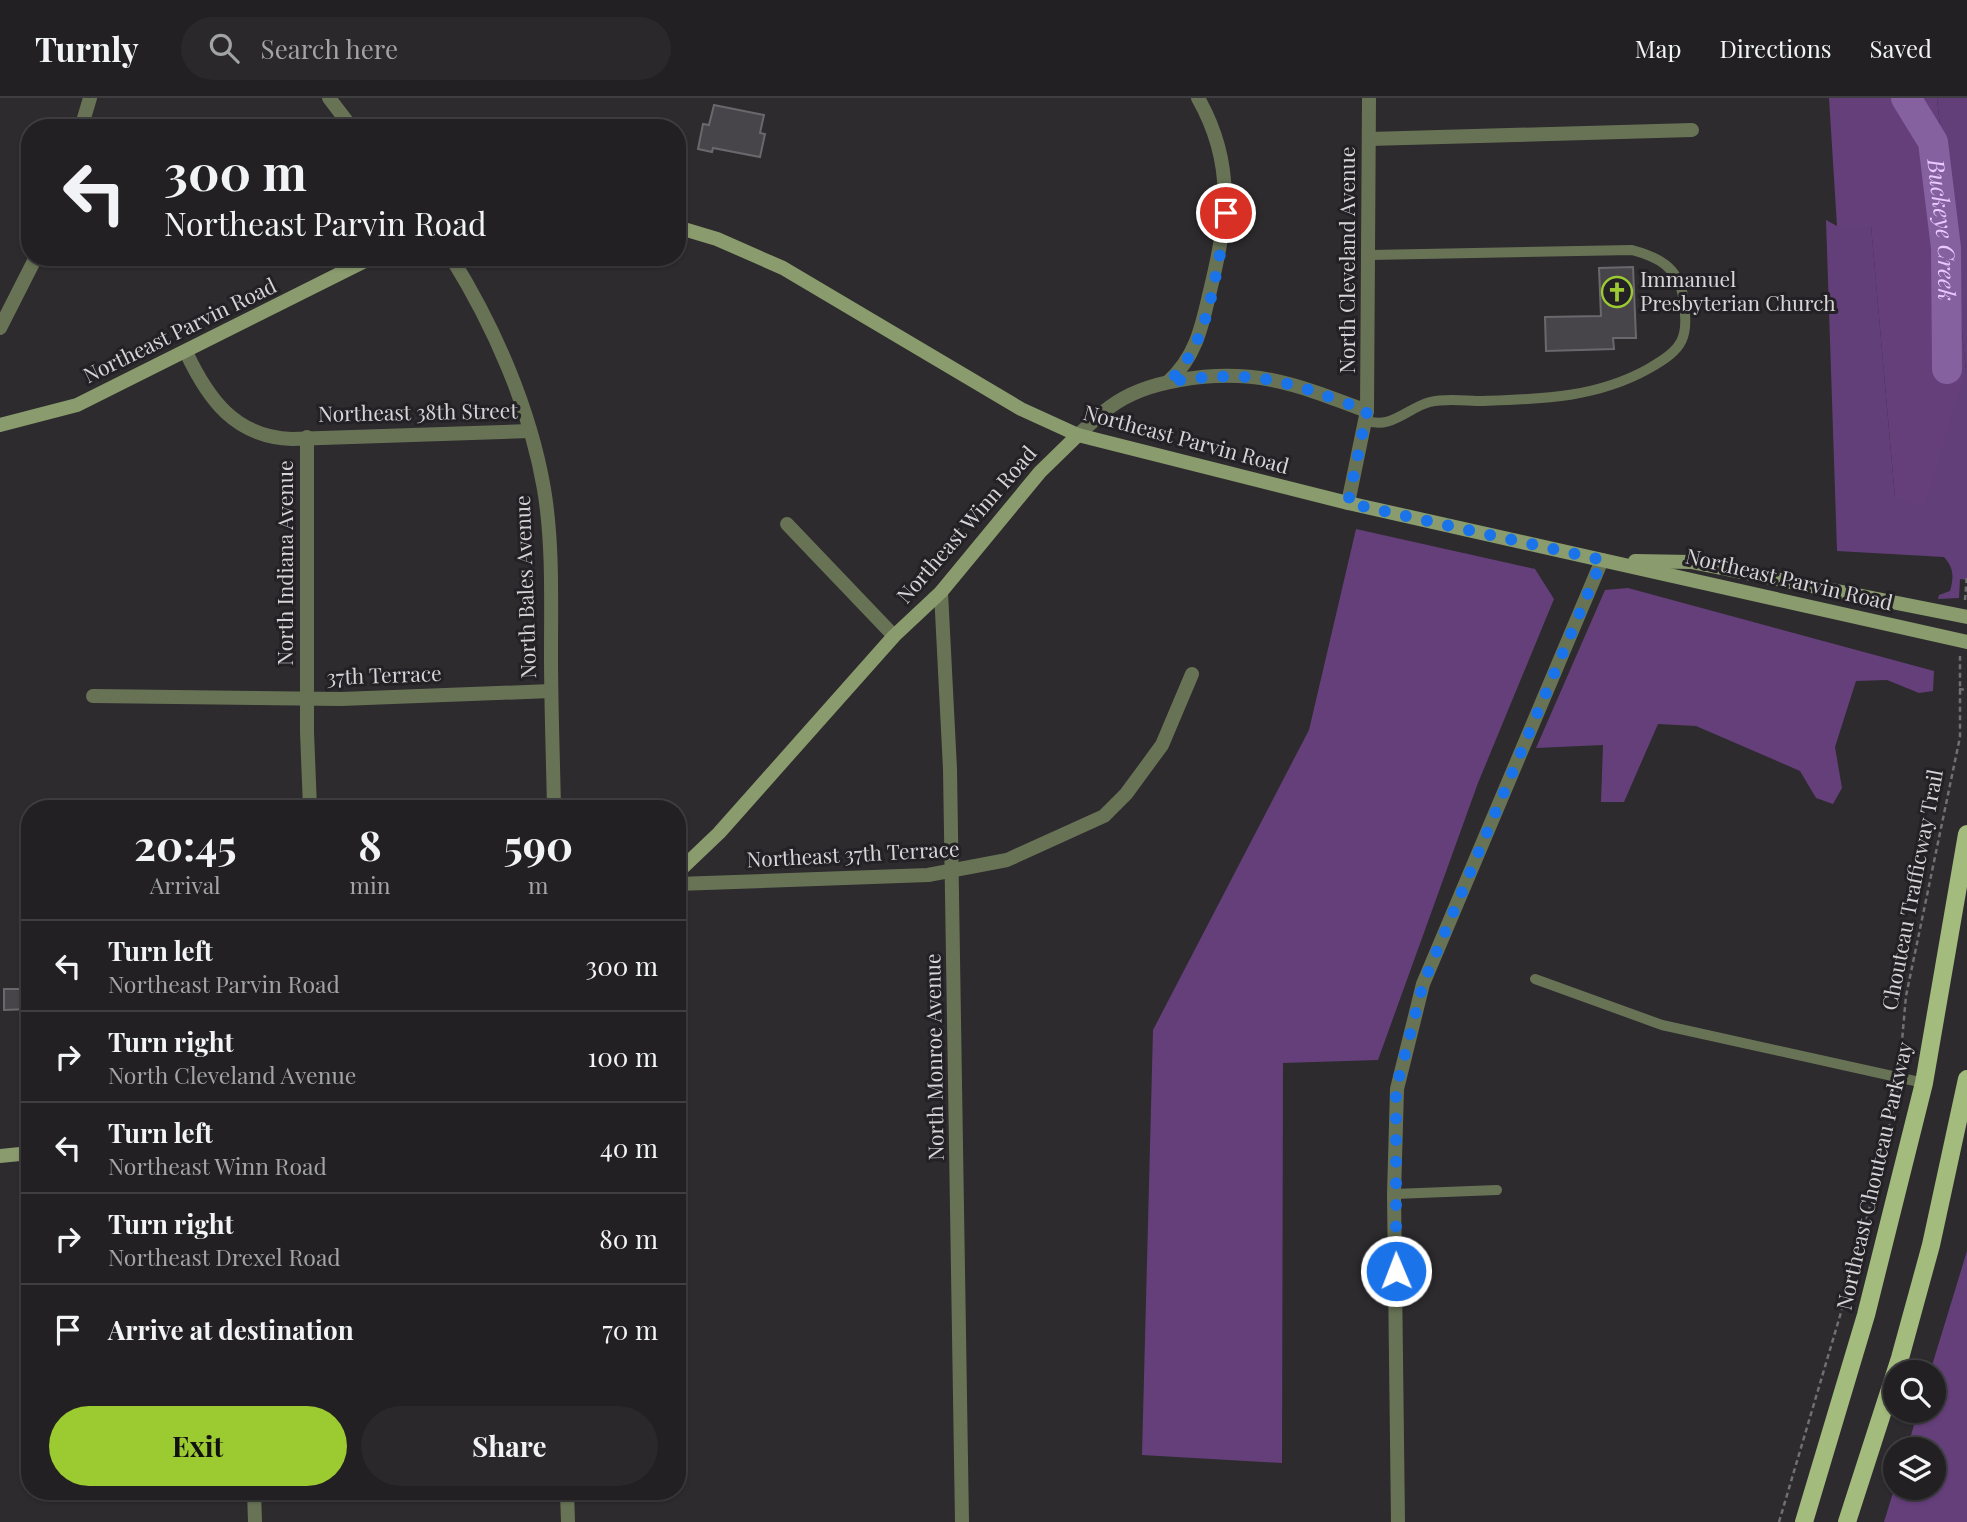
<!DOCTYPE html>
<html lang="en">
<head>
<meta charset="utf-8">
<style>
  body { margin:0; font-family:"Playfair Display",serif; background:#2a282a; color:#f1f3f6; height:100vh; display:flex; flex-direction:column; font-size:26px; white-space:nowrap }
  * { box-sizing:border-box; margin:0 }
  p { font-size:23px; color:#a2a3a5 }
  .icon { flex:none; width:38px; height:38px; fill:none; stroke:currentColor; stroke-width:2; stroke-linecap:round; stroke-linejoin:round }
  .map { position:relative; flex:1; overflow:hidden }
  .drawer { position:absolute; left:21px; top:702px; width:665px; height:700px; display:flex; flex-direction:column; background:#222022; border-radius:28px; box-shadow:0 2px 5px #0004,0 0 0 2px #3f3e40 }
  .drawer>* { flex:none }
  .top-card { position:absolute; left:21px; top:21px; width:665px; height:147px; border-radius:28px; box-shadow:0 2px 5px #0004,0 0 0 2px #3f3e40; background:#222022; color:#f1f3f6; overflow:hidden }
  .controls { position:absolute; left:1883px; top:1262px; display:grid; gap:14px }
  .controls a { display:grid; place-items:center; width:63px; height:63px; border-radius:50%; background:#222022; box-shadow:0 2px 5px #0004,0 0 0 2px #3f3e40; font-size:35px }
  .pin { position:absolute; display:grid; place-items:center; width:60px; height:60px; color:#fff; margin:-30px; border:4px solid #fff; border-radius:50%; box-shadow:0 2px 7px #0007 }
  .me { position:absolute; width:77px; margin:-38px; rotate:359deg; stroke-linejoin:round; filter:drop-shadow(0 0 5px #0008) }
  .turn { display:flex; align-items:center; gap:24px; height:147px; padding:0 28px; font-size:32px }
  .turn .icon { width:91px; height:91px; stroke-width:2.5 }
  .turn b { display:block; font-size:49px; line-height:60px }
  .eta { display:flex; justify-content:space-evenly; align-items:center; height:119px; text-align:center }
  .eta b { font-size:42px; font-weight:700; line-height:49px }
  .primary-button { display:flex; gap:14px; margin-top:auto; padding:14px 28px }
  .primary-button a { flex:1; height:80px; border-radius:42px; background:#9cca31; color:#111; font-size:28px; font-weight:700; line-height:80px; text-align:center }
  .primary-button a+a { background:#2a282a; color:#f1f3f6 }
  ul { padding:0; list-style:none }
  li { display:flex; align-items:center; gap:21px; height:91px; padding:0 28px; border-top:2px solid #3f3e40 }
  li div { flex:1 }
  li b { display:block; font-size:26px }
  li em { font-style:normal }
  header { display:flex; align-items:center; gap:42px; box-sizing:border-box; height:98px; padding:0 35px; background:#222022; border-bottom:2px solid #3f3e40 }
  header strong { font-size:33px }
  nav { display:flex; gap:38px; margin-inline-start:auto; font-size:24px }
  .search { width:490px; height:63px; background:#2a282a; display:flex; align-items:center; gap:18px; box-sizing:border-box; padding:0 24px; border-radius:38px; color:#a2a3a5; font-size:26px }
  .map>svg:first-child { display:block }
</style>
</head>
<body>
<header>
<strong>Turnly</strong>
<div class="search"><svg class="icon" aria-label="search" viewBox="0 0 24 24"><circle cx="10" cy="10" r="6"/><path d="M15 15l6 6"/></svg>Search here</div>
<nav><a>Map</a><a>Directions</a><a>Saved</a></nav>
</header>
<div class="map">
<svg width="1967" height="1424" viewBox="0 0 1967 1424">
  <rect width="100%" height="100%" fill="#2d2b2e"/>
  <!-- green -->
  <path fill="#623f78" d="M1937,0H1967V482L1960,481L1959,500L1938,501L1939,497L1950,493C1954,479 1954,470 1944,459L1837,453L1826,122L1837,128L1871,127L1895,400L1966,272Z"/>
  <!-- forest -->
  <g fill="#643f7a">
    <polygon points="1829,0 1937,0 1966,272 1925,408 1895,400 1871,128 1837,128"/>
    <polygon points="1356,431 1535,471 1554,501 1478,685 1378,962 1283,965 1282,1365 1142,1357 1153,932 1309,632"/>
    <polygon points="1628,490 1934,573 1933,593 1919,595 1887,582 1856,583 1835,649 1842,690 1833,706 1816,700 1800,673 1696,628 1658,626 1624,704 1601,704 1603,647 1536,650 1605,492"/>
    <polygon points="1967,1153 1967,1424 1884,1424 1895,1388 1934,1390 1934,1351 1907,1351 1918,1313 1934,1312 1934,1274 1930,1274"/>
  </g>
  <g fill="none" stroke-linecap="round" stroke-linejoin="round">
    <!-- river -->
    <path stroke="#86619f" stroke-width="30" id="s1" d="M1906,0L1933,44L1946,150L1947,271"/>
  </g>
  <!-- building -->
  <g fill="#48454a" stroke="#6b686d" stroke-width="2">
    <polygon points="714,7 764,17 760,35 765,36 760,59 713,50 712,54 698,51 703,26 709,27"/>
    <polygon points="1633,169 1636,240 1613,240 1614,251 1546,253 1545,219 1601,218 1599,170"/>
    <polygon points="4,891 30,891 30,911 4,912"/>
  </g>
  <g fill="none" stroke-linecap="round" stroke-linejoin="round">
    <!-- path -->
    <g stroke="#716f72" stroke-width="2.5" stroke-dasharray="5 3.5" stroke-linecap="butt">
      <polyline points="1965,502 1967,477"/>
      <polyline points="1959,591 1967,592"/>
      <polyline points="1900,965 1906,898 1960,639 1960,558"/>
      <polyline points="1779,1424 1858,1157 1898,992"/>
    </g>
    <!-- lane -->
    <g stroke="#687356" stroke-width="10">
      <path d="M1366,322C1389,333 1409,309 1430,304C1446,300 1466,303 1483,303C1541,301 1596,300 1648,271C1685,250 1689,240 1683,198C1678,169 1658,159 1632,152L1370,157"/>
      <polyline points="1535,881 1662,927 1924,985"/>
      <polyline points="1394,1096 1497,1092"/>
    </g>
    <!-- street -->
    <g stroke="#687356" stroke-width="14">
      <polyline points="329,0 352,30"/>
      <polyline points="81,30 90,0"/>
      <polyline points="1369,41 1692,32"/>
      <path d="M451,159C494,228 530,310 544,391C553,445 551,501 551,556C551,607 553,659 554,710"/>
      <polyline points="0,230 36,159"/>
      <path d="M186,254C208,301 235,339 292,341L530,333"/>
      <path d="M1168,284C1196,259 1202,228 1210,193C1227,123 1236,67 1198,0"/>
      <path d="M1078,337C1088,328 1099,317 1110,309C1130,294 1156,286 1180,282C1255,269 1298,287 1367,313"/>
      <polyline points="307,339 307,634 310,710"/>
      <polyline points="1348,405 1367,313 1369,0"/>
      <polyline points="787,426 894,538"/>
      <polyline points="941,494 950,671 962,1424"/>
      <polyline points="93,598 341,601 551,593"/>
      <polyline points="677,786 928,777 1007,762 1104,718 1126,696 1162,647 1192,576"/>
      <polyline points="254,1393 255,1424"/>
      <polyline points="567,1393 568,1424"/>
      <polyline points="1398,1424 1394,1096 1397,991 1423,886 1602,462"/>
    </g>
    <!-- secondary -->
    <g stroke="#8a9c6d" stroke-width="14">
      <polyline points="677,129 717,141 783,170 1021,311 1078,337 1348,405 1967,544"/>
      <polyline points="0,327 77,307 373,159"/>
      <polyline points="1635,463 1691,464 1967,519"/>
      <polyline points="677,775 719,735 894,538 941,494 1040,374 1078,337"/>
      <polyline points="0,1058 30,1055"/>
    </g>
    <!-- primary -->
    <g stroke="#a4bb7e" stroke-width="18">
      <polyline points="1804,1424 1866,1217 1924,985 1967,736"/>
      <polyline points="1847,1424 1900,1260 1931,1147 1967,981"/>
    </g>
  </g>
  <g fill="none" stroke-linecap="round" stroke-linejoin="round">
    <!-- route -->
    <path stroke="#1a73e8" stroke-width="12" stroke-dasharray="0 21.6" d="M1226,115L1225,132C1213,183 1209,248 1168,284C1254,270 1288,283 1367,313L1348,405L1602,462L1423,886L1396,991V1173"/>
  </g>
  <!-- icons -->
  <defs>
    <g id="church-ring" transform="scale(1.575)"><circle r="9.5" fill="#232125" stroke="#9cca31" stroke-width="1.5"/><path d="M-1.2-6h2.4v3.5h3.3v2.4h-3.3V6h-2.4V-.1h-3.3v-2.4h3.3Z" fill="#9cca31"/></g>
  </defs>
  <g fill-rule="evenodd">
    <use href="#church-ring" x="1617" y="194"/>
  </g>
  <g text-anchor="middle" stroke-width="6" stroke-linejoin="round" paint-order="stroke">
    <!-- street labels -->
    <g font-size="21" fill="#d6d4d7" stroke="#232125">
      <text transform="translate(1348 162) rotate(-90)" y="7">North Cleveland Avenue</text>
      <text transform="translate(180 233) rotate(-26)" y="7">Northeast Parvin Road</text>
      <text transform="translate(418 315) rotate(-1)" y="7">Northeast 38th Street</text>
      <text transform="translate(1186 342) rotate(15)" y="7">Northeast Parvin Road</text>
      <text transform="translate(967 427) rotate(-49)" y="7">Northeast Winn Road</text>
      <text transform="translate(286 465) rotate(-90)" y="7">North Indiana Avenue</text>
      <text transform="translate(1789 482) rotate(13)" y="7">Northeast Parvin Road</text>
      <text transform="translate(526 489) rotate(-92)" y="7">North Bales Avenue</text>
      <text transform="translate(384 578) rotate(-2)" y="7">37th Terrace</text>
      <text transform="translate(853 757) rotate(-3)" y="7">Northeast 37th Terrace</text>
      <text transform="translate(1913 792) rotate(-79)" y="7">Chouteau Trafficway Trail</text>
      <text transform="translate(935 959) rotate(-91)" y="7">North Monroe Avenue</text>
      <text transform="translate(1875 1078) rotate(-77)" y="7">Northeast Chouteau Parkway</text>
    </g>
    <!-- poi labels -->
    <g font-size="21" fill="#d6d4d7" stroke="#232125" text-anchor="start">
      <text x="1640" y="189">Immanuel<tspan x="1640" dy="24">Presbyterian Church</tspan></text>
    </g>
    <!-- water labels -->
    <g font-size="23" font-style="italic" fill="#e9c9ff" stroke="#232125">
      <text dy="8" stroke="none"><textPath href="#s1" startOffset="140">Buckeye Creek</textPath></text>
    </g>
  </g>
</svg>
<div class="controls">
<a><svg class="icon" aria-label="search" viewBox="0 0 24 24"><circle cx="10" cy="10" r="6"/><path d="M15 15l6 6"/></svg></a>
<a><svg class="icon" aria-label="layers" viewBox="0 0 24 24"><path d="M12 4l9 5-9 5-9-5zM3 14l9 5 9-5"/></svg></a>
</div>
<div class="pin" style="left:1226px;top:115px;background:#d93025"><svg class="icon" aria-label="arrive" viewBox="0 0 24 24"><path d="M6 21V4h12l-3 4 3 4H6"/></svg></div>
<svg class="me" style="left:1396px;top:1173px" viewBox="-20 -20 40 40"><circle r="17" fill="#1a73e8" stroke="#fff" stroke-width="3"/><path d="M0-11L8 9 0 5-8 9z" fill="#fff"/></svg>
<div class="top-card">
<div class="turn"><svg class="icon" aria-label="left" viewBox="0 0 24 24"><path d="M17 20v-9H6M10 6l-5 5 5 5"/></svg><div><b>300 m</b>Northeast Parvin Road</div></div>
</div>
<section class="drawer">
<div class="eta">
<div><b>20:45</b><p>Arrival</p></div>
<div><b>8</b><p>min</p></div>
<div><b>590</b><p>m</p></div>
</div>
<ul>
<li><svg class="icon" aria-label="left" viewBox="0 0 24 24"><path d="M17 20v-9H6M10 6l-5 5 5 5"/></svg><div><b>Turn left</b><p>Northeast Parvin Road</p></div><em>300 m</em></li>
<li><svg class="icon" aria-label="right" viewBox="0 0 24 24"><path d="M7 20v-9h11M14 6l5 5-5 5"/></svg><div><b>Turn right</b><p>North Cleveland Avenue</p></div><em>100 m</em></li>
<li><svg class="icon" aria-label="left" viewBox="0 0 24 24"><path d="M17 20v-9H6M10 6l-5 5 5 5"/></svg><div><b>Turn left</b><p>Northeast Winn Road</p></div><em>40 m</em></li>
<li><svg class="icon" aria-label="right" viewBox="0 0 24 24"><path d="M7 20v-9h11M14 6l5 5-5 5"/></svg><div><b>Turn right</b><p>Northeast Drexel Road</p></div><em>80 m</em></li>
<li><svg class="icon" aria-label="arrive" viewBox="0 0 24 24"><path d="M6 21V4h12l-3 4 3 4H6"/></svg><div><b>Arrive at destination</b></div><em>70 m</em></li>
</ul>
<div class="primary-button"><a>Exit</a><a>Share</a></div>
</section>
</div>
</body>
</html>
